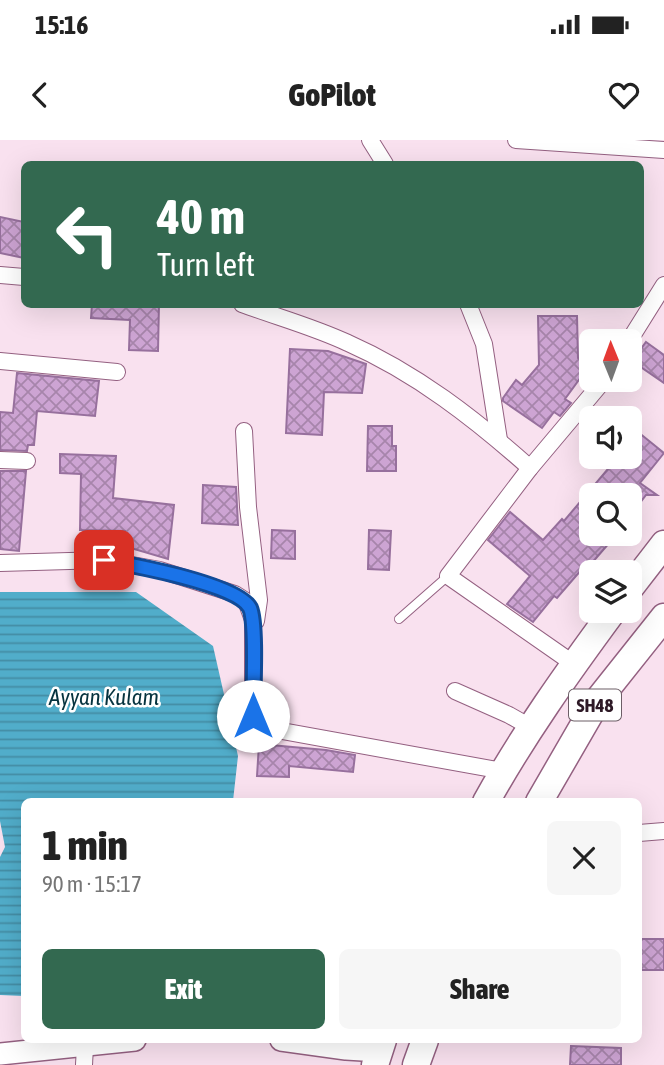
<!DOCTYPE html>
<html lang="en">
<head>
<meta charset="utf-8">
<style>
  body { margin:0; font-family:"Asap Condensed",sans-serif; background:#f6f6f6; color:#222; height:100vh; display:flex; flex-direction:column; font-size:26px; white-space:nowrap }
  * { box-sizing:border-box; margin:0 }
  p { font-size:23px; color:#767676 }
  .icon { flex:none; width:38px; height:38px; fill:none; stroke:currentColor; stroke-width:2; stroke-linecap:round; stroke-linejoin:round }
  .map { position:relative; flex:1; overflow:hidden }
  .side { position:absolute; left:21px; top:658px; width:621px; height:245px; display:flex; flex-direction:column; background:#fff; border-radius:10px; box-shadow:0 7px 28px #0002 }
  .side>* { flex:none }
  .banner { position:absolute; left:21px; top:21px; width:623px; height:147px; border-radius:10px; box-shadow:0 7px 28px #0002; background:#336950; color:#fff; overflow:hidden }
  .needle { width:46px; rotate:359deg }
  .buttons { position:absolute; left:579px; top:189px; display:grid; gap:14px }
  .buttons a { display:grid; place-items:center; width:63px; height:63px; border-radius:10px; background:#fff; box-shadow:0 7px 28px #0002; font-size:35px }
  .pin { position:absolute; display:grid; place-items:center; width:60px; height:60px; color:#fff; margin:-30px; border-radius:14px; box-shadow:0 4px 10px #0006 }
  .me { position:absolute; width:77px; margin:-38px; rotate:0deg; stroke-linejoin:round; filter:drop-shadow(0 0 5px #0008) }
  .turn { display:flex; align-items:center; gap:24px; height:147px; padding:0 21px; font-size:32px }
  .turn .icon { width:91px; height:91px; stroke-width:2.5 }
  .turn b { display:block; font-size:49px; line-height:60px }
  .round { display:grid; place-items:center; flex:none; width:74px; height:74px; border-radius:10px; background:#f6f6f6 }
  .head { display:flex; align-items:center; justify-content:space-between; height:119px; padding:0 21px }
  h1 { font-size:42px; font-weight:800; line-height:52px }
  .cta { display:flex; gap:14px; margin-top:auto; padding:14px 21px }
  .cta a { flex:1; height:80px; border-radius:10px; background:#336950; color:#fff; font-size:28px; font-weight:800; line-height:80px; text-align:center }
  .cta a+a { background:#f6f6f6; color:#222 }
  .status { display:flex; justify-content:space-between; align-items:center; height:49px; padding:0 35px; background:#fff; direction:ltr }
  .status svg { height:19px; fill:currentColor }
  header { display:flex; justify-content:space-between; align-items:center; height:91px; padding:0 21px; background:#fff; font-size:32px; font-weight:800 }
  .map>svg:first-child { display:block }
</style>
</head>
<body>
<div class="status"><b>15:16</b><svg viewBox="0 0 49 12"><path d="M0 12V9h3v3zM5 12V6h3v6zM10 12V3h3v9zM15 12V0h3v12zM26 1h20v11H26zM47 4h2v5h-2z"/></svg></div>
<header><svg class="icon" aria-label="back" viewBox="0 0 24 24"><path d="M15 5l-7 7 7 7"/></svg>GoPilot<svg class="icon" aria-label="heart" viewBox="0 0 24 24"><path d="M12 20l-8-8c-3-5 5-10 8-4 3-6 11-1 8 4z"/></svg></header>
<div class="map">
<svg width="664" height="925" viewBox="0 0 664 925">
  <defs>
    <pattern id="water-rules" width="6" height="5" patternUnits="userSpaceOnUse" patternTransform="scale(1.75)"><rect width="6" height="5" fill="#51adca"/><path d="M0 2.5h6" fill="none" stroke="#448ca4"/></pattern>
    <pattern id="building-cross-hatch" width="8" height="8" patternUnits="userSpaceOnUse" patternTransform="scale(1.75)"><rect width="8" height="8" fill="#cda4d3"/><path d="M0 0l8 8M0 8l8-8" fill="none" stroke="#a785ab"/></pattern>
  </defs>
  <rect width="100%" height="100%" fill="#f9e1ef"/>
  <!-- water -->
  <polygon fill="url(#water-rules)" points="0,452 136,452 213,506 238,616 233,661 24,662 24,856 0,855 0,717 5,707 0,681"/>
  <!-- building -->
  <g fill="url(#building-cross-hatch)" stroke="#97709d" stroke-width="2">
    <polygon points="0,77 24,82 24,118 0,113"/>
    <polygon points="92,164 159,164 158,211 129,210 130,180 91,178"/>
    <polygon points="538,176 577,176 578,218 589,226 565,259 571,263 560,276 554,272 542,288 503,261 503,258 516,240 522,245 539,225"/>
    <polygon points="646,202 664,215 664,243 632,221"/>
    <polygon points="290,209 328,211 366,224 362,253 324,252 322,295 286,293"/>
    <polygon points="17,233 99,241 95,276 37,271 34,305 28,305 27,311 0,310 0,272 13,273"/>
    <polygon points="368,286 392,286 392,306 396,306 396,331 367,331"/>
    <polygon points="638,292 664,313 640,343 657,355 646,355 630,376 630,355 592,355 592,394 617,394 584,432 582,429 557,458 554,456 533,482 507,464 530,436 488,400 510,372 543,400 562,379 564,381 618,317 630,317 630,302"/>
    <polygon points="60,314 116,316 113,358 174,365 168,419 124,406 125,391 80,390 81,334 60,333"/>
    <polygon points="0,331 26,331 19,411 0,409"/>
    <polygon points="203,345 236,347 238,385 202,383"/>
    <polygon points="272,390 295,391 295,419 271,418"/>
    <polygon points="369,390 391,391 389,430 368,429"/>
    <polygon points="259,604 326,610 355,615 353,632 289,626 289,637 257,636"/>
    <rect x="639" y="799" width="25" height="31"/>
    <polygon points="571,906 621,908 621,925 570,925"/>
  </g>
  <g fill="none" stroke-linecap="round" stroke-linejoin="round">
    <!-- service casing -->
    <g stroke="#946081" stroke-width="10">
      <polyline id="service" points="399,479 448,436"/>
    </g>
    <!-- minor casing -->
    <g stroke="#946081" stroke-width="18">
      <g id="minor">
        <polyline points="370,0 385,24"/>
        <polyline points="516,0 664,10"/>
        <polyline points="0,135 24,137"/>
        <path d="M242,164C277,177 314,187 348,203C416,233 475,279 530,328"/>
        <polyline points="468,164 484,204 499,300"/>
        <polyline points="629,201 664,145"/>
        <polyline points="0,221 117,232"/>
        <polyline points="244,291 248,367 259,460 256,481"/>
        <polyline points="0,320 27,321"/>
        <polyline points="0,423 104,420 160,430 235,454 246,461 253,480 253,576 260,587 503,631"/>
        <polyline points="574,524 448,436 530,328 604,240"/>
        <polyline points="455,551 509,575 532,588"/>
        <polyline points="639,693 664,691"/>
        <polyline points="84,925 85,906"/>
      </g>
    </g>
    <!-- tertiary casing -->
    <g stroke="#946081" stroke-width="24">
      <g id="tertiary">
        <polyline points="281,900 346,909 379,911"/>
        <polyline points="0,914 135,900"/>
      </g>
    </g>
    <!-- primary casing -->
    <g stroke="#946081" stroke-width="29">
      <g id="primary">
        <polyline points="630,448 664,404"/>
        <path d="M486,662C523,595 568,532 613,471"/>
        <polyline points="539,662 598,560 664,477"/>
        <polyline points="375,925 383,900"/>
        <polyline points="416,925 425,900"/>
      </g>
    </g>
    <!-- service -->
    <use href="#service" stroke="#fff" stroke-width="8"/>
    <!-- minor -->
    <use href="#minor" stroke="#fff" stroke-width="16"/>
    <!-- tertiary -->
    <use href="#tertiary" stroke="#fff" stroke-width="21"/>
    <!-- primary -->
    <use href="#primary" stroke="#fff" stroke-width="26"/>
  </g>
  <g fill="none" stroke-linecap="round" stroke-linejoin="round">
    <!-- route casing -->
    <g stroke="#114b97" stroke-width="18">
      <path id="route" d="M104,420C132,425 238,444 250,468C257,484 253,554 253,576"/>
    </g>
    <!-- route -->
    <use href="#route" stroke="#1a73e8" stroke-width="12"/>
  </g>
  <g text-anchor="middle" stroke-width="5" stroke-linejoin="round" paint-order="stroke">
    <!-- shield labels -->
    <rect fill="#fff" stroke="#6d5e67" stroke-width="2" x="569" y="549.5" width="52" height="31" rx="5"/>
    <g font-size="19" font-weight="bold" fill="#2e1926">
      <text x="595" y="572">SH48</text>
    </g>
    <!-- water labels -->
    <g font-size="23" font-style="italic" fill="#06333f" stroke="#fff">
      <text x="104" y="565">Ayyan Kulam</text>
    </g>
  </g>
</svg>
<div class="buttons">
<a><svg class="needle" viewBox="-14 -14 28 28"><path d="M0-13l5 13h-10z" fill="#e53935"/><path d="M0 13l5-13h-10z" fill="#767676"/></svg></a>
<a><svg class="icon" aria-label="sound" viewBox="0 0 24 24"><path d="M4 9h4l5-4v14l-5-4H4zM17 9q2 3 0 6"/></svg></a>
<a><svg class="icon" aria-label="search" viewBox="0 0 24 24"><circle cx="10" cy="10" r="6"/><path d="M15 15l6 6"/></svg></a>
<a><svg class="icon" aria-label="layers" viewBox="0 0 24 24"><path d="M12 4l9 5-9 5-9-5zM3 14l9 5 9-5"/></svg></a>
</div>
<div class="pin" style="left:104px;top:420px;background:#d93025"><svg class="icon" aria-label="arrive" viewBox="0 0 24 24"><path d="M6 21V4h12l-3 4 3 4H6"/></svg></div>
<svg class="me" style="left:253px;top:576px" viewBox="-20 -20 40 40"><circle r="19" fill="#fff"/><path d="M0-13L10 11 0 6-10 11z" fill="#1a73e8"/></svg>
<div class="banner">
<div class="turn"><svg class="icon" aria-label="left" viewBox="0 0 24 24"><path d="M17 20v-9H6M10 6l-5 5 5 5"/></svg><div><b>40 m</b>Turn left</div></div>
</div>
<section class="side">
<div class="head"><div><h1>1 min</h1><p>90 m · 15:17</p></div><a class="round"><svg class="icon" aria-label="close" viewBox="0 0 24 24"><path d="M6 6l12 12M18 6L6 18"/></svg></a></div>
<div class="cta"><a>Exit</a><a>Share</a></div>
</section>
</div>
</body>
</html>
